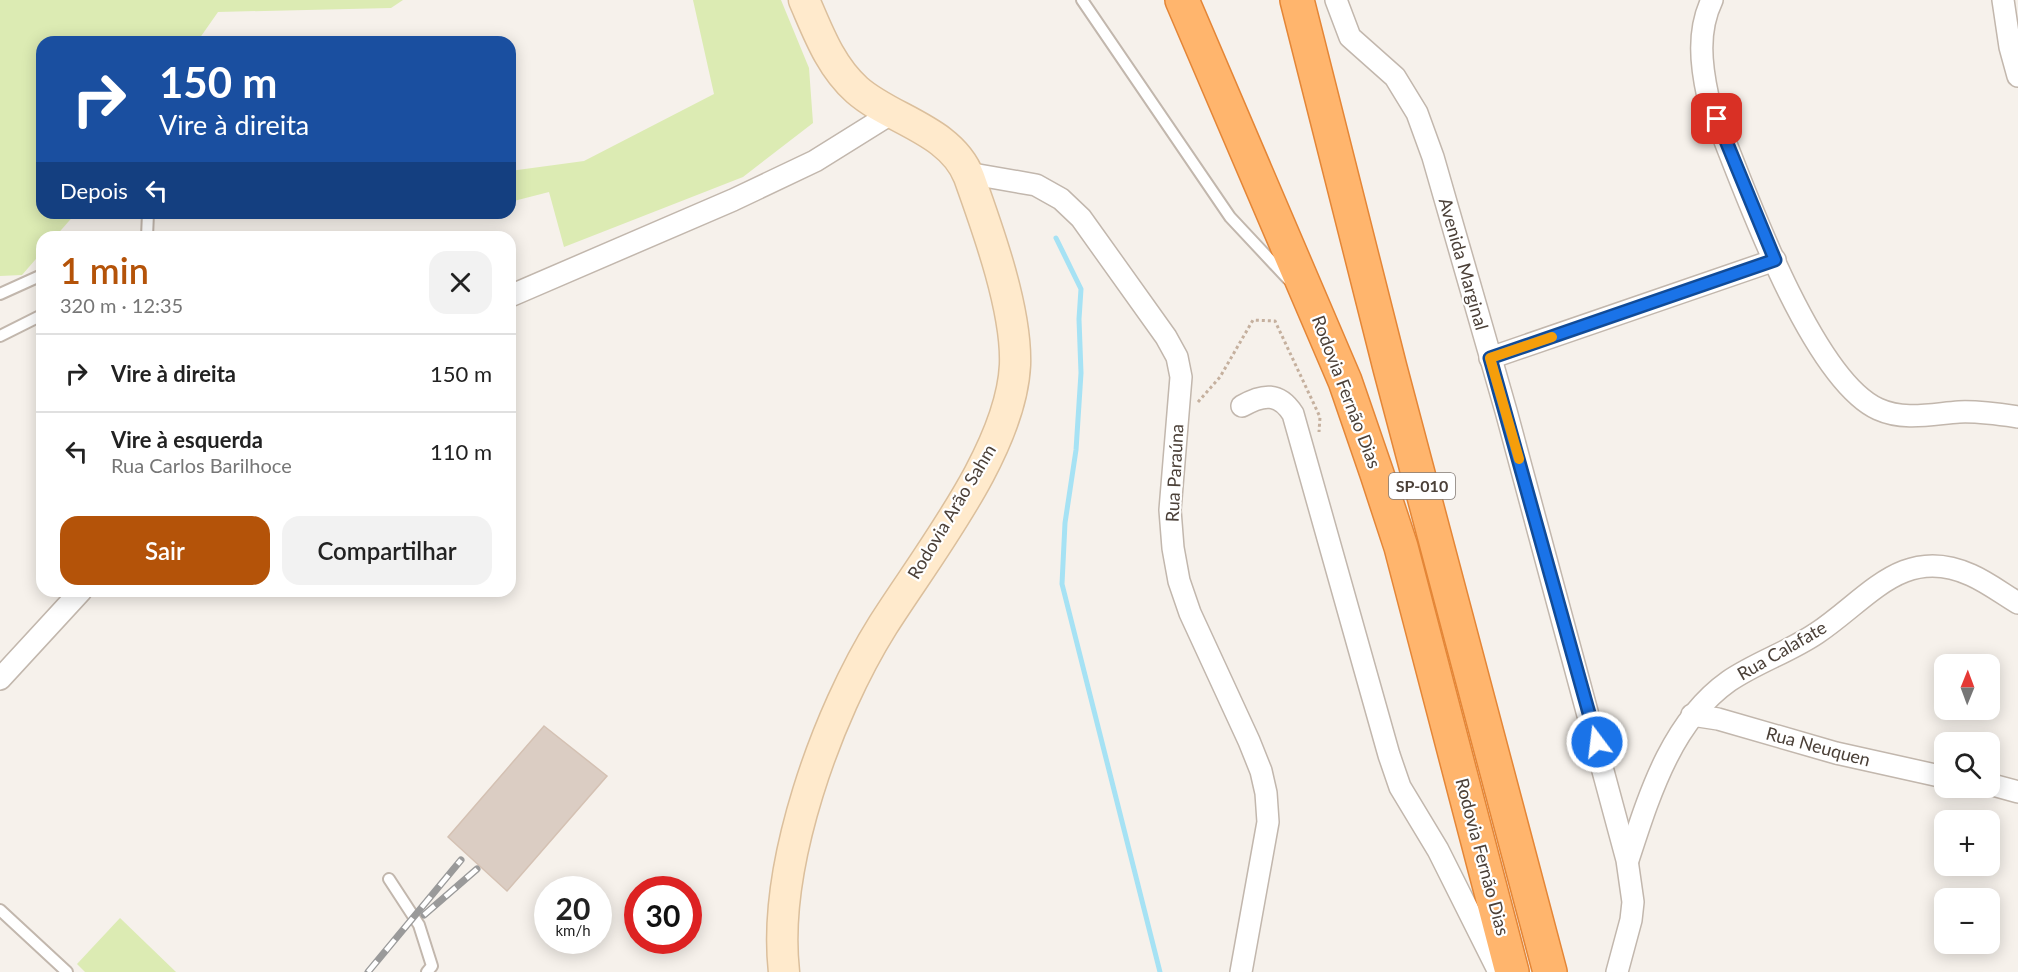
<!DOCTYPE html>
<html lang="pt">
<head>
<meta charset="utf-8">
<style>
  body { margin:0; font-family:Lato,sans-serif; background:#f2f2f2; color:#222; height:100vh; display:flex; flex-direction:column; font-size:22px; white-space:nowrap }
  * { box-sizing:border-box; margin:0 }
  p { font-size:20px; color:#767676 }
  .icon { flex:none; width:33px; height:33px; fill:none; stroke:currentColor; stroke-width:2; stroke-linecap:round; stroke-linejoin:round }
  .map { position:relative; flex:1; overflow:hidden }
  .sheet { position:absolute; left:36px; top:231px; width:480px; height:366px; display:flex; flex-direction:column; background:#fff; border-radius:18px; box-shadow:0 3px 15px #0003 }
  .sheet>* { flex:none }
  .guide { position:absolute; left:36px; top:36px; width:480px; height:183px; border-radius:18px; box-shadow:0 3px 15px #0003; background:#1a4fa0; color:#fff; overflow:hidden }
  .needle { width:39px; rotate:1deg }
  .fabs { position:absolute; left:1934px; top:654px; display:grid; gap:12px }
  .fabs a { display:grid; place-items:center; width:66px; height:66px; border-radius:12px; background:#fff; box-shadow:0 3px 15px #0003; font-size:30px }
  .speed { position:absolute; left:534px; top:876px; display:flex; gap:12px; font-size:30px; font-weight:700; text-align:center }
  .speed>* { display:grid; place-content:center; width:78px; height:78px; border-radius:50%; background:#fff; box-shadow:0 3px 15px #0003; line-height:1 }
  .speed small { font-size:15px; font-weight:400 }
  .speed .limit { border:9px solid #d22; background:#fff; color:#111 }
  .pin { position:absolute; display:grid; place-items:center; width:51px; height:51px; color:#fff; margin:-26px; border-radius:12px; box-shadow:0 3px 9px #0006 }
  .me { position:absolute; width:66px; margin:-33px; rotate:345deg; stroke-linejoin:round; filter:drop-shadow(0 0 4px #0008) }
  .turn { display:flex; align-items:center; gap:21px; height:126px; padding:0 24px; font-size:27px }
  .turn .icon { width:78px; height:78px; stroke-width:2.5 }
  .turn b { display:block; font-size:42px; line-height:51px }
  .then { display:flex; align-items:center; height:57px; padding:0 24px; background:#0003; gap:12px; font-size:22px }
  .round { display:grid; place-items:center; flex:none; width:63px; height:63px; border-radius:18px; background:#f2f2f2 }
  .overview { display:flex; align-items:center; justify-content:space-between; height:102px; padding:0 24px }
  h1 { font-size:36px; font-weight:600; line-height:45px; color:#b45309 }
  .cta { display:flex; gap:12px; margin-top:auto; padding:12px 24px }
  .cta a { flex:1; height:69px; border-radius:18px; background:#b45309; color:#fff; font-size:24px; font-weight:600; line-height:69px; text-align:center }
  .cta a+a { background:#f2f2f2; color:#222 }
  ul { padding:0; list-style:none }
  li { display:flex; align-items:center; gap:18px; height:78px; padding:0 24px; border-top:2px solid #e0e0e0 }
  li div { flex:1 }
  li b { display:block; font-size:22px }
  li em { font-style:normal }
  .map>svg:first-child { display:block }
</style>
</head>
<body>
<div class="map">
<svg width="2018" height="972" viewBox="0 0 2018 972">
  <rect width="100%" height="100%" fill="#f6f1eb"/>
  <!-- green -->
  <g fill="#dcebb3">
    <polygon points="0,0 403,0 391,8 218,12 197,42 42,42 42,213 76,213 55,237 42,237 42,252 22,275 0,276"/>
    <polygon points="693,0 781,0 809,68 813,123 743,177 564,247 549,192 510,202 510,171 584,161 714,94"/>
    <polygon points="120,918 176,972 85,972 77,964"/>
  </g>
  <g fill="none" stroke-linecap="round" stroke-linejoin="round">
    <!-- stream -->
    <polyline stroke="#a6e2f4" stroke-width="5" points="1056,238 1081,289 1079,319 1081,373 1076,450 1065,523 1062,584 1160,972"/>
  </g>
  <!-- building -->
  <polygon fill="#dbcdc3" stroke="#d4c1b3" stroke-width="1.5" points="544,726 607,776 507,891 448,837"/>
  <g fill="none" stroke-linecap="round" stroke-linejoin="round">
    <!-- lane casing -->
    <g stroke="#c2b7ad" stroke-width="14">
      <g id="lane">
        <polyline points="1082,0 1230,217 1288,279"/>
        <polyline points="147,237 148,213"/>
        <polyline points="0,294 42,275"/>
        <polyline points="0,336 42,315"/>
        <polyline points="389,879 419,925 432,966 427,972"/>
        <polyline points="0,910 67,972"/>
      </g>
    </g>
    <!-- street casing -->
    <g stroke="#c2b7ad" stroke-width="24">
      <g id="street">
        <polyline points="1336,0 1350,37 1395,77 1417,113 1433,157 1506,411 1627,860 1633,902 1631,920 1617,972"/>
        <path d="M1712,0C1697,31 1701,65 1708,97C1737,170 1808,377 1878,409C1904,421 1932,414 1959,412C1979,411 1998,414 2018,417"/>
        <polyline points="2003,0 2010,47 2018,76"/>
        <polyline points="967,173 1036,185 1061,199 1081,218 1166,337 1177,357 1181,377 1170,510 1173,548 1179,581 1190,613 1249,741 1261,771 1266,793 1268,822 1241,972"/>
        <polyline points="510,296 733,200 815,161 892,113"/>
        <polyline points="1490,358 1775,260"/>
        <path d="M1242,406C1263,394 1279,392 1293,414L1389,755L1400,787L1438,850L1499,972"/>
        <polyline points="0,679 81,591"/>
        <polyline points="1692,715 1718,719 1836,753 1944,777"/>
        <polyline points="1989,784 2018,792"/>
        <path d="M1628,860C1649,796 1671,722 1729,681C1757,662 1789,652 1817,633C1868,599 1903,544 1971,575C1987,582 2003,594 2018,603"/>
      </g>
    </g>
    <!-- secondary casing -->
    <g stroke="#dbbf9c" stroke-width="33">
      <path id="secondary" d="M784,972C772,866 827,714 883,625C928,554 1011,450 1015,365C1017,310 988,230 969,177C951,130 891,120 857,90C830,66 818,32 804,0"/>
    </g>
    <!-- highway casing -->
    <g stroke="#e48637" stroke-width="36">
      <g id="highway">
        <polyline points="1182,0 1345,381 1377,474 1401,547 1512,972"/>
        <polyline points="1297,0 1390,368 1550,972"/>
      </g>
    </g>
    <!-- path -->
    <polyline stroke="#c5b09e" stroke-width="3" stroke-dasharray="3 3" stroke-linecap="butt" points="1198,402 1220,377 1253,320 1275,321 1320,417 1319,432"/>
    <!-- lane -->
    <use href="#lane" stroke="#fff" stroke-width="10"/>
    <!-- street -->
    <use href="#street" stroke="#fff" stroke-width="21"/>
    <!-- secondary -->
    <use href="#secondary" stroke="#ffeacc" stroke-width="30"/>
    <!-- highway -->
    <use href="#highway" stroke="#ffb56d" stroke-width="33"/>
    <!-- rail casing -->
    <g stroke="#9a9a9a" stroke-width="7">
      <g id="rail">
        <polyline points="424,915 477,869"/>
        <polyline points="368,972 461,860"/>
      </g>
    </g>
    <!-- rail -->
    <use href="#rail" stroke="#fff" stroke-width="4.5" stroke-dasharray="14" stroke-linecap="butt"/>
  </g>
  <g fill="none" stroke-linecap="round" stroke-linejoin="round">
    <!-- route casing -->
    <g stroke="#114b97" stroke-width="15">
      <polyline id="route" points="1597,742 1490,358 1775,260 1717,119"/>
    </g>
    <!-- route -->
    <use href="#route" stroke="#1a73e8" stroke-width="10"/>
    <!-- slow -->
    <polyline stroke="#f59e0b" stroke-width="10" points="1519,459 1490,358 1552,337"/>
  </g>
  <g text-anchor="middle" stroke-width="4.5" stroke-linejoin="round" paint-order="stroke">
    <!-- shield labels -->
    <rect fill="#fff" stroke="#817974" stroke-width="1.5" x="1389" y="473" width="66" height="26" rx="4.5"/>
    <g font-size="16" font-weight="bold" fill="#4b4038">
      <text x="1422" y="492">SP-010</text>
    </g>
    <!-- street labels -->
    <g font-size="18" fill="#4b4038" stroke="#fff">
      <text transform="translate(1463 264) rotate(74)" y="6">Avenida Marginal</text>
      <text transform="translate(1346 392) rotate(69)" y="6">Rodovia Fernão Dias</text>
      <text transform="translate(1175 473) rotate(-87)" y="6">Rua Paraúna</text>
      <text transform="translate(952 512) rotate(-59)" y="6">Rodovia Arão Sahm</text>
      <text transform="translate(1782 651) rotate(-30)" y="6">Rua Calafate</text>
      <text transform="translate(1818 747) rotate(15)" y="6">Rua Neuquen</text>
      <text transform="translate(1482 857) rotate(75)" y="6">Rodovia Fernão Dias</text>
    </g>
  </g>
</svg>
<div class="fabs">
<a><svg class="needle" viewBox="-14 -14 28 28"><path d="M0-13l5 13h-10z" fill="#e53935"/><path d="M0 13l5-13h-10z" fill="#767676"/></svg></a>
<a><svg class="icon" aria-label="search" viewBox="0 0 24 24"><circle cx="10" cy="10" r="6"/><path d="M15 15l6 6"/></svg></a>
<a>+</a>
<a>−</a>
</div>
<div class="speed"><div>20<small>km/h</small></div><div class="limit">30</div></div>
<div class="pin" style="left:1717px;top:119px;background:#d93025"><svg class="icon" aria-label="arrive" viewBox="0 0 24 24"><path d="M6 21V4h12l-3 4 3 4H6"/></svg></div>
<svg class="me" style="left:1597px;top:742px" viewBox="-20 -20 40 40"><circle r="17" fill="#1a73e8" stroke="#fff" stroke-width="3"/><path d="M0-11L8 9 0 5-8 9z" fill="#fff"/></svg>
<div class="guide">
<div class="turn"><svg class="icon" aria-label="right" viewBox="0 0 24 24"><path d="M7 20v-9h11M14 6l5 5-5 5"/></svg><div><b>150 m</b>Vire à direita</div></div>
<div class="then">Depois<svg class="icon" aria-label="left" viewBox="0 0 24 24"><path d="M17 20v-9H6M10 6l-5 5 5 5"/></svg></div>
</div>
<section class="sheet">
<div class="overview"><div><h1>1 min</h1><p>320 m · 12:35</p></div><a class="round"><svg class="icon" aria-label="close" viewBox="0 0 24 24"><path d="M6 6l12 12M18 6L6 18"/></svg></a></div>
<ul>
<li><svg class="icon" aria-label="right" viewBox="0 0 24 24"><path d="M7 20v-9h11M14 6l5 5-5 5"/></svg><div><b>Vire à direita</b></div><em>150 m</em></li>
<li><svg class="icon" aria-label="left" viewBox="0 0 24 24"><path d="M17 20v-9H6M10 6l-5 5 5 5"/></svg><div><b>Vire à esquerda</b><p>Rua Carlos Barilhoce</p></div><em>110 m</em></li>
</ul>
<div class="cta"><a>Sair</a><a>Compartilhar</a></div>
</section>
</div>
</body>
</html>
